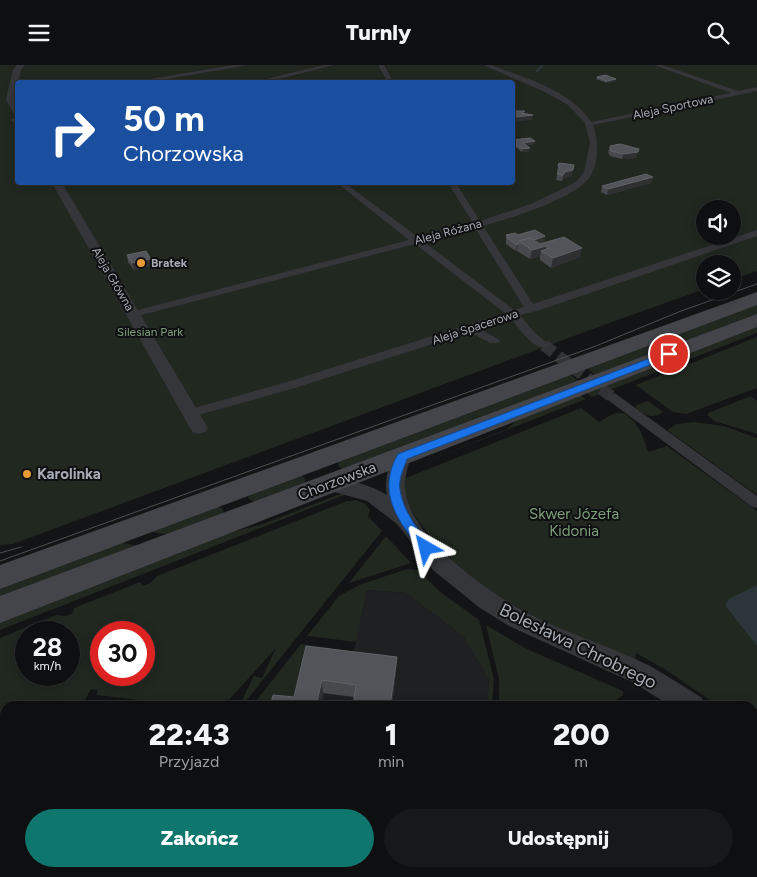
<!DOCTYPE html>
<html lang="pl">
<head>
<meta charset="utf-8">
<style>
  body { margin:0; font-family:Figtree,sans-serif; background:#171819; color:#f1f3f6; height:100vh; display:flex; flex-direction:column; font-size:19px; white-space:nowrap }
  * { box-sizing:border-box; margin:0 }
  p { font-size:16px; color:#9b9c9f }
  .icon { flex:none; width:28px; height:28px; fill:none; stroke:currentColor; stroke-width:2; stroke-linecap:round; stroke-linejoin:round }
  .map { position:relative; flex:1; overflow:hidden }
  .details { position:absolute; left:0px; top:636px; width:758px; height:176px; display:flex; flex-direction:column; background:#0e0f10; border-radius:15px 15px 0 0; box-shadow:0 2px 12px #0003,0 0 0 1px #2e2f30 }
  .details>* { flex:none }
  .guide { position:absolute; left:15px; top:15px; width:500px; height:105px; border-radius:5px; box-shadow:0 2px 12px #0003,0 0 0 1px #2e2f30; background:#1a4fa0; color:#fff; overflow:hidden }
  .tools { position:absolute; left:696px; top:135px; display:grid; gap:10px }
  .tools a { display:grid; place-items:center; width:45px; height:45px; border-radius:50%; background:#0e0f10; box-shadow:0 2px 12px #0003,0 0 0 1px #2e2f30; font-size:25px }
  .speed { position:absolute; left:15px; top:556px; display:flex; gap:10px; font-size:25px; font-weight:700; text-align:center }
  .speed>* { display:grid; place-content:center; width:65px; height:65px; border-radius:50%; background:#0e0f10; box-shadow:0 2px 12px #0003,0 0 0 1px #2e2f30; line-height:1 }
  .speed small { font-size:12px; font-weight:400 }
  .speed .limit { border:8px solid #d22; background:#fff; color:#111 }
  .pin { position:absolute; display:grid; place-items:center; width:42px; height:42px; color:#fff; margin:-21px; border:2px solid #fff; border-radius:50%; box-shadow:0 1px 5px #0007 }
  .me { position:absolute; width:55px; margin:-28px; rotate:323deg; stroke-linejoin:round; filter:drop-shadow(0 0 4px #0008) }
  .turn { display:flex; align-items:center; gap:18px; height:105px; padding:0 25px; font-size:22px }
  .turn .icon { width:65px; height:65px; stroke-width:2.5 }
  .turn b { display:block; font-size:35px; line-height:42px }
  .eta { display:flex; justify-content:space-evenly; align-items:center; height:85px; text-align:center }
  .eta b { font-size:30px; font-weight:800; line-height:35px }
  .button { display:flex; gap:10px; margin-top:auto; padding:10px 25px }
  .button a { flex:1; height:58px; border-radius:30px; background:#0f766e; color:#fff; font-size:20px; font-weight:800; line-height:58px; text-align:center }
  .button a+a { background:#171819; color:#f1f3f6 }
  header { display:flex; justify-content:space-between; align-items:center; height:65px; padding:0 25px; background:#0e0f10; font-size:22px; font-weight:800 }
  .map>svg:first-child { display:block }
</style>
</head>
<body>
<header><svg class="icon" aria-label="menu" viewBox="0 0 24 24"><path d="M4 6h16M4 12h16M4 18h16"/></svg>Turnly<svg class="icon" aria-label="search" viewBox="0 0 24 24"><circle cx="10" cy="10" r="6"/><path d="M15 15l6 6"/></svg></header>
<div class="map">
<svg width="757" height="812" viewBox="0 0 757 812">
  <rect width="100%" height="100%" fill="#131415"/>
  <!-- built -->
  <polygon fill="#1f2022" points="367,525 406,528 463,571 489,614 487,641 297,641 351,600"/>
  <!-- green -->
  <g fill="#202820" fill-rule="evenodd">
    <path d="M0,0H757V206L733,214L732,199H705V224L609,258L13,479L0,480ZM18,18H512V118H18ZM705,144H732V171H705Z"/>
    <polygon points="757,238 757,249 596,311 586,302"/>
    <polygon points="757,261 757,268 592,332 587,328"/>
    <polygon points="757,272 757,323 686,349 673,347 636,320"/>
    <polygon points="569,308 579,317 344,404 339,402 338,397"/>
    <polygon points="580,330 586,334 409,403 507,364 517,355"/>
    <polygon points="751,331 757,336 757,369 714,356 708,351 708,348"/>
    <path d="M648,336L663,347C654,355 644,350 636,343V340Z"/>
    <path d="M581,343L599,357C604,354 612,349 617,348C634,345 645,375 648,387L667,381L757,446V665L753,661L752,641H730L713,637L666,605L636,588L635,596C559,563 473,533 423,462C410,444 405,437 401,415Z"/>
    <polygon points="694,357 724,361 757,373 757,430 667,365 677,359"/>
    <polygon points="301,410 305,414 305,418 255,438 248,433 249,430"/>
    <polygon points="340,429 347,429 0,565 0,555 222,469 260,460"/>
    <path d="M356,435L365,439L370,445L368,451L382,466L242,641H239L254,611L262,613L276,583L225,639L214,637L212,641H189L96,630L98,625L91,624L82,641H5V685L0,684V573L56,550L66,551L73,548L74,543L140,517L143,521L150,518L157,511L347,436ZM26,568H69V610H26ZM101,568H144V610H101Z"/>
    <polygon points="218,441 222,443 224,449 168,470 152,467"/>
    <polygon points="386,471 411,498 349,518"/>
    <polygon points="119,477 137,481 0,535 0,520"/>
    <polygon points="407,504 418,505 439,526 479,555 494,614 492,641 487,641 489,614 463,571 406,528 367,525 356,577 307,571 339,531 359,520"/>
    <polygon points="486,560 527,584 623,626 623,630 607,641 499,641 499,614"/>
    <polygon points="301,579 331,583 329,596 296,641 252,641"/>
    <polygon points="0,762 5,763 5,808 28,808 26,812 0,812"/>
    <polygon points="38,808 147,808 147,812 36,812"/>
    <polygon points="464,808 525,808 556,812 462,812"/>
  </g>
  <!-- water -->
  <polygon fill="#2c353a" points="757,520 757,581 725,540 729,534"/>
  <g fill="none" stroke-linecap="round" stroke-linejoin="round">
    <!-- stream -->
    <polyline stroke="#2c353a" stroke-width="2.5" points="537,6 542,1"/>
    <!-- pedestrian-tunnel -->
    <polyline stroke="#303235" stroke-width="12" stroke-dasharray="12 6" stroke-linecap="butt" points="544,280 612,332"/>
    <!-- pedestrian -->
    <g fill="#35363a" fill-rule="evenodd">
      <polygon points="234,0 248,0 144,18 126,18"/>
      <polygon points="324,0 334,0 263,18 250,18"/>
      <polygon points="378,0 384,0 394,18 388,18"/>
      <path d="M483,0H491C524,13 571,25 591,57L731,28L654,0H662L738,26L757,22V26L593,60C599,75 599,100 589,113C574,134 508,154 483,161L533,239L757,165V171L537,246L520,250L535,268L550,280L548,282C533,286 519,263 511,253L480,264L498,274L500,276L498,278H490L470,267L295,323L191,352L187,351L185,348L187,345L287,317L505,248L415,179L134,252L129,249L130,247L409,175L337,118H345L418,172L473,158L448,118H456L480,156L531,139L576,117L584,107L590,78L585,58L568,40L545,27ZM475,163L522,239L524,242L514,245L423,176Z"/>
      <polygon points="18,52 18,56 13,57 10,55"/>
      <polygon points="612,328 616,329 757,431 757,443 752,442 608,335 606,332 608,329"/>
    </g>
    <!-- minor -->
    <g fill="#35363a" fill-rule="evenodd">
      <polygon points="17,0 25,0 21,5 14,34 18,40 18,52 14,49 6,34 13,5"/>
      <polygon points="52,118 62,118 208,363 205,367 199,369 193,367 190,363"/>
      <path d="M402,385L408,387L411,391C408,402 404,413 405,424C410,472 485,525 524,546C564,568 609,580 650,601C668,611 685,622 702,633L705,641H671L632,617L509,561L480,543L433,505L397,459L367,436L323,424L320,419L323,414C339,410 374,421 387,430C384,416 388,399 396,387Z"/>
      <polygon points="752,680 757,682 757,710 752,708"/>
      <polygon points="257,808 335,808 337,812 255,812"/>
    </g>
    <!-- secondary -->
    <g fill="#43454a" fill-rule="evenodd">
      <polygon points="757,227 757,240 0,524 0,500"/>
      <polygon points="757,249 757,262 0,558 0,531"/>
    </g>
    <!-- tram -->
    <g stroke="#4c4e53" stroke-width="1">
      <polyline points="0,488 21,482"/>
      <polyline points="0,496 596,281 681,246 757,219"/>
    </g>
  </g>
  <!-- wall -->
  <g fill="#47494d">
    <polygon points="597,12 616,14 615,16 607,18 596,14"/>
    <polygon points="512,75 534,79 526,80 529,86 522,87 515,82 512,82"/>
    <polygon points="610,81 637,90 636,93 622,94 610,91 608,87"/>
    <polygon points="558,101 572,111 564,113 562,116 556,115 558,107 557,106"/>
    <polygon points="653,112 651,118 607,130 601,127 602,121"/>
    <polygon points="506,170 518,170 544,178 580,192 551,203 540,195 540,191 530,194 517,186 516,186 506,179"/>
    <polygon points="127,190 153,200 134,205 128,197"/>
    <polygon points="306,581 397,592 396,605 392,641 353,641 354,632 323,628 321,641 270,641 294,632"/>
    <polygon points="0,660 5,661 5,762 0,761"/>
    <polygon points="534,808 752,808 757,812 564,812"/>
  </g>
  <!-- shaded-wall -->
  <g fill="#2e3032">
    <polygon points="616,14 615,16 607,18 607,16"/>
    <polygon points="525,46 525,51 533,50 532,55 513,57 514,52"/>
    <polygon points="535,76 534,79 522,81 523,78"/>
    <polygon points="530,83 529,86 522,87 522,84"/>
    <polygon points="639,84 636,93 622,94 623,89"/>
    <polygon points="573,105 572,111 564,113 562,116 563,110 565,107"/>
    <polygon points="653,112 651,118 607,130 608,124"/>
    <polygon points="545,171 544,178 528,182 522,178"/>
    <polygon points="518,179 517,186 516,186 517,180"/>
    <polygon points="546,181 545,188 541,186 540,191 530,194 532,185"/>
    <polygon points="582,183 580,192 551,203 553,193"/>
    <polygon points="151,194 153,200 134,205 132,198"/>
    <polygon points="397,592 396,605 392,641 390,641"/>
    <polygon points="322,615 323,628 321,641 316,641"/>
  </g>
  <!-- building -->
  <g fill="#515458" stroke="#5f6267">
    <polygon points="605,10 616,14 607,16 597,12"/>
    <polygon points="514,46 525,46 521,48 533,50 514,52 512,51"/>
    <polygon points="530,73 535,76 523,78 530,83 522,84 515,79 512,79 512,75"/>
    <polygon points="620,79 639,84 638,87 623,89 611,86 610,81"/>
    <polygon points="559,98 574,100 573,105 565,107 563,110 557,109 560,103 558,101"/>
    <polygon points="646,109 653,112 608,124 602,121"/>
    <polygon points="535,165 545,171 534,175 530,173 519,176 518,179 517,180 507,173 509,172 506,170 515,168 518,170"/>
    <polygon points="564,172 582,183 553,193 541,186 550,183 546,181 532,185 519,176 530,173 540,179"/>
    <polygon points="146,186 151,194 132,198 127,190"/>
    <polygon points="306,581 397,592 390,641 353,641 356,620 322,615 316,641 270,641 273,630 294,632"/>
    <polygon points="0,660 5,661 5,740 0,739"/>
    <polygon points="752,768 757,768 757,812 665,812 665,808 752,808"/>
  </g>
  <!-- route -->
  <path fill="#1a73e8" stroke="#114b97" d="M669,286L673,287V291L407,394C404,403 398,414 400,425C403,446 417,463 430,480L432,483L430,486H421C398,455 376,428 398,389Z"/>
  <!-- markers -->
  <g fill="#e89b38" stroke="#0e0f10" stroke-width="2">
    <circle cx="141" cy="198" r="5"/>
    <circle cx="27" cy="409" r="5"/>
  </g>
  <g text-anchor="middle" stroke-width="4" stroke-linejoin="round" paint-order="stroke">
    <!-- far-street labels -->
    <g font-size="12" fill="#a6acb5" stroke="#0e0f10">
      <text transform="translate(673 42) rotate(-12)" y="4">Aleja Sportowa</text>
      <text transform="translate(448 167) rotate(-15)" y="4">Aleja Różana</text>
      <text transform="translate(113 214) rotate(60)" y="4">Aleja Główna</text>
      <text transform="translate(475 262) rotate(-18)" y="4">Aleja Spacerowa</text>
    </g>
    <!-- far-poi labels -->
    <g font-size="12" font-weight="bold" fill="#a6acb5" stroke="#0e0f10" text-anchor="start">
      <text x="151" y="202">Bratek</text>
    </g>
    <!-- far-park labels -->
    <g font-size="12" fill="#7f9f7d" stroke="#0e0f10">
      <text x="150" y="271">Silesian Park</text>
    </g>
    <!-- poi labels -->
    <g font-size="15" font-weight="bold" fill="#a6acb5" stroke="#0e0f10" text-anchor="start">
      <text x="37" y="414">Karolinka</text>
    </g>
    <!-- street labels -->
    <g font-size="15" fill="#a6acb5" stroke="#0e0f10">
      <text transform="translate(337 416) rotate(-21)" y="5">Chorzowska</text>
    </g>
    <!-- park labels -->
    <g font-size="15" fill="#7f9f7d" stroke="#0e0f10">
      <text x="574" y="454">Skwer Józefa<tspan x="574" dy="17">Kidonia</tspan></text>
    </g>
    <!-- near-street labels -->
    <g font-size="18" fill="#a6acb5" stroke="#0e0f10">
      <text transform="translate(578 581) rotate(26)" y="6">Bolesława Chrobrego</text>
    </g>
  </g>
</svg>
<div class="tools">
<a><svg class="icon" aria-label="sound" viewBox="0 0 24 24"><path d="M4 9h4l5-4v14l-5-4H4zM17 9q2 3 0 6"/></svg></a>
<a><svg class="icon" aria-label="layers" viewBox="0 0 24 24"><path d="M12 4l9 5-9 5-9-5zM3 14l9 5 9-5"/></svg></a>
</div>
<div class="speed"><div>28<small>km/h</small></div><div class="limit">30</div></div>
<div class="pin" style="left:669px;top:289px;background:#d93025"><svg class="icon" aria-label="arrive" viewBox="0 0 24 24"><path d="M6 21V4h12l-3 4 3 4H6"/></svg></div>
<svg class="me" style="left:426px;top:483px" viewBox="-20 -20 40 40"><path d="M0-17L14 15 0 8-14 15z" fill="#1a73e8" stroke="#fff" stroke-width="4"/></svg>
<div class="guide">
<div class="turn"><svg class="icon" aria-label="right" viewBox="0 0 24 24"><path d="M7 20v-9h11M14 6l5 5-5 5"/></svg><div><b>50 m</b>Chorzowska</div></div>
</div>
<section class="details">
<div class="eta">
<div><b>22:43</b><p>Przyjazd</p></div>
<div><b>1</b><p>min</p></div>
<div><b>200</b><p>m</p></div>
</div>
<div class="button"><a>Zakończ</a><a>Udostępnij</a></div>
</section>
</div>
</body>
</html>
